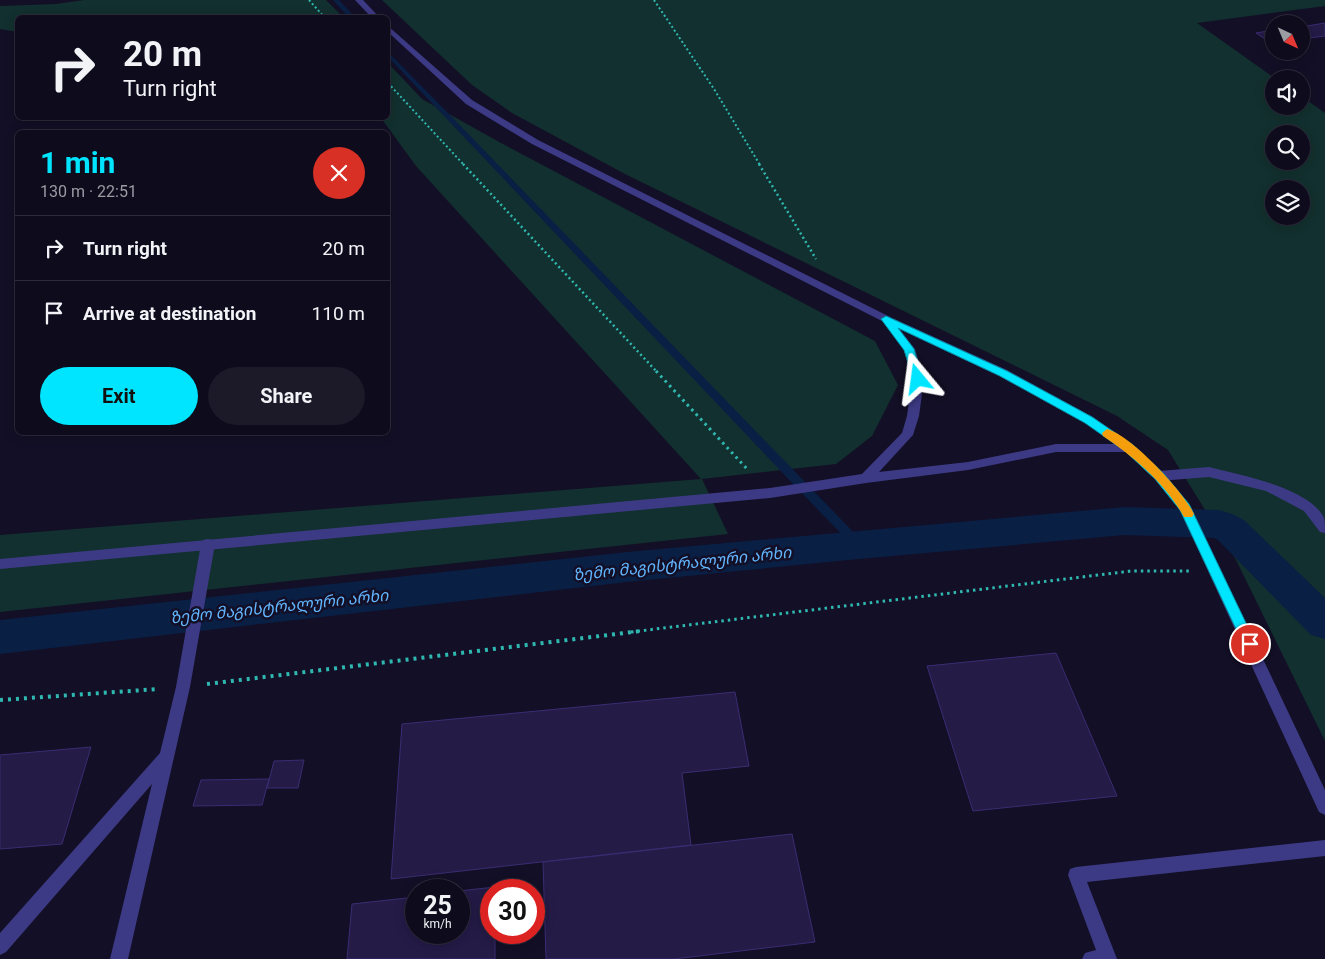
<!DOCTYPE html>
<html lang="en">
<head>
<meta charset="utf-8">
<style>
  body { margin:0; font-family:Roboto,"Noto Sans Georgian",sans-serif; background:#1c1929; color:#f1f3f6; height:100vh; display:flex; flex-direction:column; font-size:19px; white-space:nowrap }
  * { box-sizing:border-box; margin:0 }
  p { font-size:16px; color:#9b9ba3 }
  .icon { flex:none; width:28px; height:28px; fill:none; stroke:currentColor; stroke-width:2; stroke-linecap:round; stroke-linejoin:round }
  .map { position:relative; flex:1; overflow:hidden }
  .sheet { position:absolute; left:15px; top:130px; width:375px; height:305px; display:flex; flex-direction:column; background:#0e0b1c; border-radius:8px; box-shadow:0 2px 12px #0003,0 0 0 1px #2e2b3b }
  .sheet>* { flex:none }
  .hud { position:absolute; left:15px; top:15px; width:375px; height:105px; border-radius:8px; box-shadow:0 2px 12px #0003,0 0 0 1px #2e2b3b; background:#0e0b1c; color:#f1f3f6; overflow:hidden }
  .needle { width:32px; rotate:136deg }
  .controls { position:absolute; left:1265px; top:15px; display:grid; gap:10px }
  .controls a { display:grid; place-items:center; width:45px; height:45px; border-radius:50%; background:#0e0b1c; box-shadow:0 2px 12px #0003,0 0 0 1px #2e2b3b; font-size:25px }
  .speed { position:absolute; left:405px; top:879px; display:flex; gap:10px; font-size:25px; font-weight:700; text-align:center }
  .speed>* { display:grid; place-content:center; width:65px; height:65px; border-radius:50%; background:#0e0b1c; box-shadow:0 2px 12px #0003,0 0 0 1px #2e2b3b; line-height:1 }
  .speed small { font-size:12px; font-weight:400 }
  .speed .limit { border:8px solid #d22; background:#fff; color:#111 }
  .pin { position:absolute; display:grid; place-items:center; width:42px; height:42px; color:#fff; margin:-21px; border:2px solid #fff; border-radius:50%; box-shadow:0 1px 5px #0007 }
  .me { position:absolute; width:55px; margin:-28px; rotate:344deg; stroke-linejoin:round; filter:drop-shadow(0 0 4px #0008) }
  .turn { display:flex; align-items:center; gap:18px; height:105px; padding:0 25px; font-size:22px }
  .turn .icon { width:65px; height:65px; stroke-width:2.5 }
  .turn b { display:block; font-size:35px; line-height:42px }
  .round { display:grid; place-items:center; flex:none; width:52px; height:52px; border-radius:26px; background:#1c1929 }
  .head { display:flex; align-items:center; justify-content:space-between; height:85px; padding:0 25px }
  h1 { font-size:30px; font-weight:700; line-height:38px; color:#00e5ff }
  .action { display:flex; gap:10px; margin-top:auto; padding:10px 25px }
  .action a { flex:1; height:58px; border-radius:30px; background:#00e5ff; color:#111; font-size:20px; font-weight:700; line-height:58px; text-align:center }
  .action a+a { background:#1c1929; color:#f1f3f6 }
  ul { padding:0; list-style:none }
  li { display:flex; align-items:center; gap:15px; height:65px; padding:0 25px; border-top:1px solid #2e2b3b }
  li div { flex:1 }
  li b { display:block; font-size:19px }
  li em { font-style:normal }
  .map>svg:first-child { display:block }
</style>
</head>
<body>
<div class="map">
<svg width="1325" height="959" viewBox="0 0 1325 959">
  <rect width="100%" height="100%" fill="#130f26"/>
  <!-- green -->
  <g fill="#12302f" fill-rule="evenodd">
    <polygon points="84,0 326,0 343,17 18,18 17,32 0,29 0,6 56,4"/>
    <path d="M382,0H1325V6L1197,23L1276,79H1274V106H1301V96L1325,113V741L1236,560L1168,450L1117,416L625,174L512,113L472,85ZM1274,134H1301V161H1274ZM1274,189H1301V216H1274Z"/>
    <polygon points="388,63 422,99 501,143 875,341 898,385 872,436 836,464 702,479 728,534 0,612 0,535 701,479 416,166 381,118 388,118"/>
  </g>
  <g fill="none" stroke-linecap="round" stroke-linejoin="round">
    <!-- stream -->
    <g fill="#0a1f44" fill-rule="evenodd">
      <polygon points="333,0 339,0 356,18 349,18"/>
      <polygon points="388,52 449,114 863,542 864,545 863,548 855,548 796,487 388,57"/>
    </g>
    <!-- canal -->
    <polygon fill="#0a1f44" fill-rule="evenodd" points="1125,507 1219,510 1232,514 1244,520 1325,598 1325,639 1311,635 1218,540 1214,538 1125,535 859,559 627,582 0,654 0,620 627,552"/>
  </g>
  <!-- building -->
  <g fill="#241b47" stroke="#3b2d73">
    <polygon points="1325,23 1325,36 1301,39 1301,27"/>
    <polygon points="1274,30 1274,43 1271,43 1256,33"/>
    <polygon points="1056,653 1117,796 973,811 927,666"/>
    <polygon points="735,692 749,766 682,773 691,845 391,879 402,724"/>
    <polygon points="91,747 62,844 0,849 0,755"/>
    <polygon points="304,760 298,788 267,788 274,761"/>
    <polygon points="269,779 262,805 193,806 201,780"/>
    <polygon points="792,834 815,942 674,959 546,959 543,862"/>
    <polygon points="495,887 495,890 491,890 491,932 495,932 495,959 347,959 352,904 416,897 416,932 459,932 459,891"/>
  </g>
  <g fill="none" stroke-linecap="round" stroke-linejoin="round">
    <!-- path-far3 -->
    <g stroke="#2fb8b0" stroke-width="2" stroke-dasharray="2 2.5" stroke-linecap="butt">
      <polyline points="309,0 325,18"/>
      <polyline points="654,0 714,89 760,165"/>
      <polyline points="388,83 464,165"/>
    </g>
    <!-- path-far2 -->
    <g stroke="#2fb8b0" stroke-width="2.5" stroke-dasharray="2 3" stroke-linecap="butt">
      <polyline points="463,164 657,372"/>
      <polyline points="759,164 816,259"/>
    </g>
    <!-- path-far1 -->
    <g stroke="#2fb8b0" stroke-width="3" stroke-dasharray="2.5 4" stroke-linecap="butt">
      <polyline points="656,371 749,471"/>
      <polyline points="631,632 1131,571 1189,571"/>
    </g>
    <!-- path -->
    <g stroke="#2fb8b0" stroke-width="4" stroke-dasharray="3 5" stroke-linecap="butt">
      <polyline points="207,684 641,631"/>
      <polyline points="0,700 159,689"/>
    </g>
    <!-- service -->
    <g fill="#3d3a85" fill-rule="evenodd">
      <path d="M1209,467C1239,475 1309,487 1324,518C1325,522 1325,528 1325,533L1320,532L1304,511L1266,491L1209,477L1159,481L1155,479L1153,476L1155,473L1159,471Z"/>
      <polygon points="208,539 213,540 215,544 190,687 128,959 110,959 152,784 6,952 0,955 0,933 160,753 176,687 201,544 203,540"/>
      <polygon points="1325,840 1325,856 1087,882 1117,959 1082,959 1085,953 1096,950 1068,875 1070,869 1076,867"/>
    </g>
    <!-- minor -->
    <polygon fill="#3d3a85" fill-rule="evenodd" points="886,316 890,317 915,349 924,379 919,416 913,435 879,472 968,462 1056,444 1129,444 1135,448 1129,452 1056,452 968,470 866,483 770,498 0,569 0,559 770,488 862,474 902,433 907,416 912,379 904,350 881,319"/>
    <!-- tertiary -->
    <g fill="#3d3a85" fill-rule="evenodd">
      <polygon points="355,0 363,0 380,18 372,18"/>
      <polygon points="388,26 472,100 538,140 890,317 1007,370 1093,417 1133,445 1163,473 1191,507 1325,790 1325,815 1319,812 1180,510 1155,479 1125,451 1085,423 999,376 882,321 532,144 466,104 388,32"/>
    </g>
  </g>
  <!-- route -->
  <polygon fill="#00e5ff" stroke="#0095a6" points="886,316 1007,371 1092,417 1133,445 1163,473 1189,504 1256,644 1254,648 1250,650 1245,648 1180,510 1155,479 1125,451 1085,423 1000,376 898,328 914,349 923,379 918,383 914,382 904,350 881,319"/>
  <!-- slow -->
  <path fill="#f59e0b" d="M1107,429C1132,436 1183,491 1194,514L1192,517H1184C1166,484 1134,457 1103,436L1102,433Z"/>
  <g text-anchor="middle" stroke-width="5" stroke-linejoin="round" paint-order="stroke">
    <!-- water labels -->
    <g font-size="16" font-style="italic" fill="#62b6ff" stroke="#130f26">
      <text transform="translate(682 563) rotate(-6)" y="6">ზემო მაგისტრალური არხი</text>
      <text transform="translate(279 606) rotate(-6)" y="6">ზემო მაგისტრალური არხი</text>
    </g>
  </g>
</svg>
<div class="controls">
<a><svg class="needle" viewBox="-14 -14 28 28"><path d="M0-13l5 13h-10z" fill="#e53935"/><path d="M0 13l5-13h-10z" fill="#9b9ba3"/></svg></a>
<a><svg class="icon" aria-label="sound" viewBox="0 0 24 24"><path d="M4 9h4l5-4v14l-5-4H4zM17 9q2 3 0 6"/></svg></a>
<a><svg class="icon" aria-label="search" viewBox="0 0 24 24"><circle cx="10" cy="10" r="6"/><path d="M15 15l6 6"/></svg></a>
<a><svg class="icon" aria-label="layers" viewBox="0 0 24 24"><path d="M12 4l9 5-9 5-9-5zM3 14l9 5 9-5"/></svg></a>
</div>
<div class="speed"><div>25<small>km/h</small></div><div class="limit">30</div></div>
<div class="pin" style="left:1250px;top:644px;background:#d93025"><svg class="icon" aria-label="arrive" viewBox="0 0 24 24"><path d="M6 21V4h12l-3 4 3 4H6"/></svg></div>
<svg class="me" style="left:918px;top:379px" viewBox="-20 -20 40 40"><path d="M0-17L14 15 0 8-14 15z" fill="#00e5ff" stroke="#fff" stroke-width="4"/></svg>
<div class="hud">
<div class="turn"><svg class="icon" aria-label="right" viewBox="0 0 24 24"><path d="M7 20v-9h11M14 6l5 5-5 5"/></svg><div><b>20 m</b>Turn right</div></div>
</div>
<section class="sheet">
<div class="head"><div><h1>1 min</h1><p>130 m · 22:51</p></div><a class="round" style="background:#d93025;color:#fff"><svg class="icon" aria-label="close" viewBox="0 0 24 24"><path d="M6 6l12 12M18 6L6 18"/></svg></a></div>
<ul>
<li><svg class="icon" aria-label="right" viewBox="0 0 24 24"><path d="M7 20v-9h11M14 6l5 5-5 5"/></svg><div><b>Turn right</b></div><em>20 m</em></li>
<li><svg class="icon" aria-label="arrive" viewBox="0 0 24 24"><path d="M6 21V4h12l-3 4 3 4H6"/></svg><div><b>Arrive at destination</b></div><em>110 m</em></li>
</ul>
<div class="action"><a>Exit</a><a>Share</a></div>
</section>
</div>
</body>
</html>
